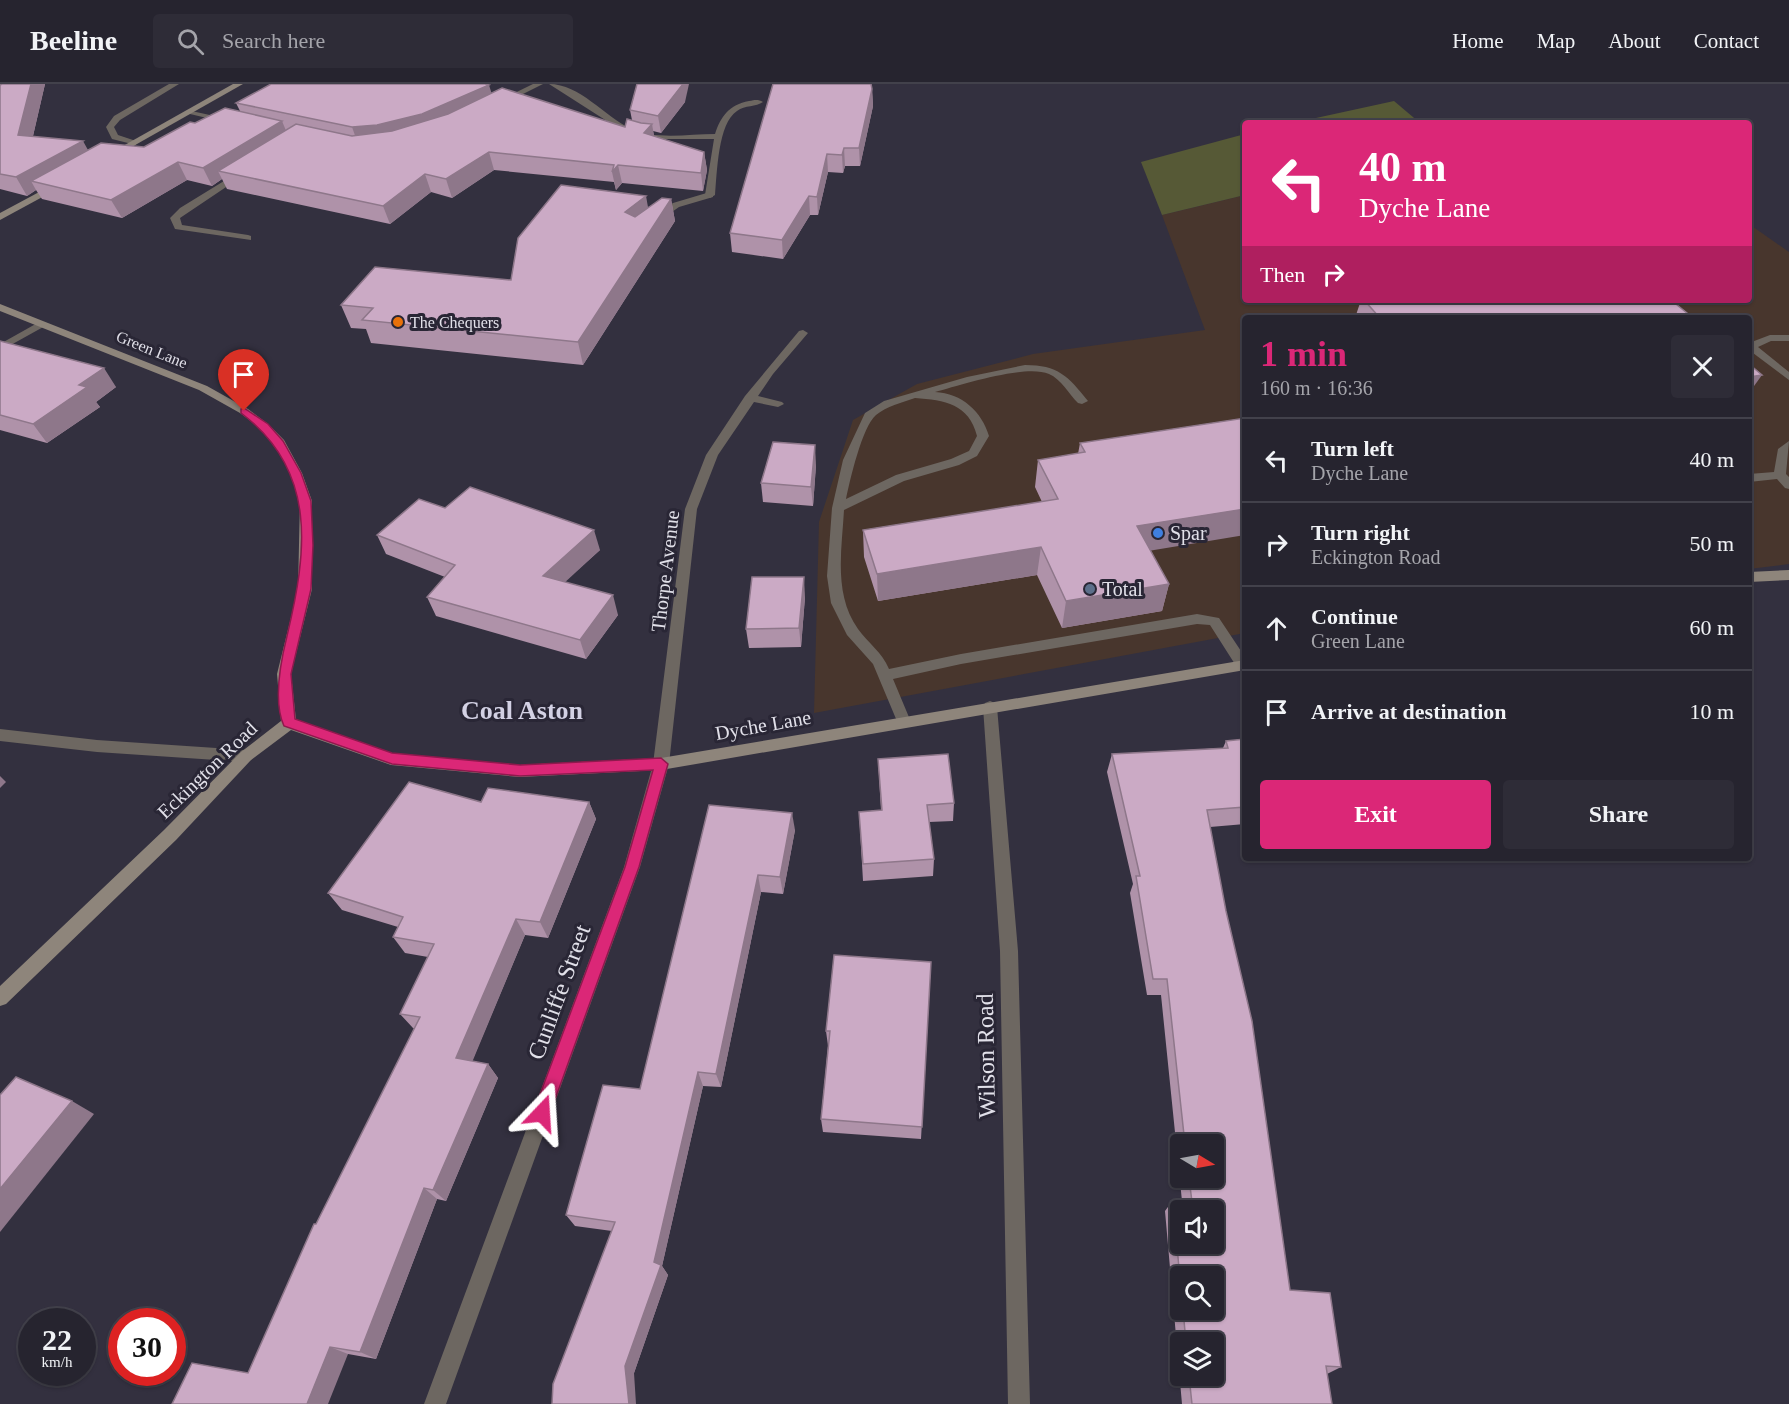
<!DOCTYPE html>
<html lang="en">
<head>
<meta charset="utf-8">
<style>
  body { margin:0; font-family:"Times New Roman",serif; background:#2e2c37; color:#f1f3f6; height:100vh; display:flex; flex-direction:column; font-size:22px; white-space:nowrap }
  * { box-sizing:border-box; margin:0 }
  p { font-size:20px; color:#a4a4aa }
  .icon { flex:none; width:33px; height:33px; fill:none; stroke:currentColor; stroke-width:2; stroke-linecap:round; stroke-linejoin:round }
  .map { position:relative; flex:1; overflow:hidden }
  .drawer { position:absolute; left:1242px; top:231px; width:510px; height:546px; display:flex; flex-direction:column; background:#26242f; border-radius:6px; box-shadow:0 2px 4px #0004,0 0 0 2px #42414b }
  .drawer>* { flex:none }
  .banner { position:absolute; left:1242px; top:36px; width:510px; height:183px; border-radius:6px; box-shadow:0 2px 4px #0004,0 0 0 2px #42414b; background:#db2777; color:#fff; overflow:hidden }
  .needle { width:39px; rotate:100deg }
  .tools { position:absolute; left:1170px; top:1050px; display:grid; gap:12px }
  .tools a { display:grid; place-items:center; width:54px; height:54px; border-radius:6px; background:#26242f; box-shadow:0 2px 4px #0004,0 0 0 2px #42414b; font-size:30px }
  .speed { position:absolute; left:18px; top:1224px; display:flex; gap:12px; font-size:30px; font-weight:700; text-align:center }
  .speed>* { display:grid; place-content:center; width:78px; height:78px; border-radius:50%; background:#26242f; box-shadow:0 2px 4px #0004,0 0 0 2px #42414b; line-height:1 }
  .speed small { font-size:15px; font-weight:400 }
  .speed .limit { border:9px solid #d22; background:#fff; color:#111 }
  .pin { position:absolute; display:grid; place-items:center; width:51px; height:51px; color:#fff; margin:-62px -26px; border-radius:50% 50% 50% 0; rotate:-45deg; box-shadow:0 0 6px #0007 }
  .pin .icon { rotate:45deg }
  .me { position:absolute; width:66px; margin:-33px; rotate:20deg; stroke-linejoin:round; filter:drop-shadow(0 0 4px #0008) }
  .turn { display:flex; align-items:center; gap:21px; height:126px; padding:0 18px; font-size:27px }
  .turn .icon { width:78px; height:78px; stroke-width:2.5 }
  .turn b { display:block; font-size:42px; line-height:51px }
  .then { display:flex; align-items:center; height:57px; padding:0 18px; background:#0003; gap:12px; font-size:22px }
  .round { display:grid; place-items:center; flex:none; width:63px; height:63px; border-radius:6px; background:#2e2c37 }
  .headline { display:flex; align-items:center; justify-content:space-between; height:102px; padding:0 18px }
  h1 { font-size:36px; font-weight:700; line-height:45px; color:#db2777 }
  .button { display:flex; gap:12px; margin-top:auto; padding:12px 18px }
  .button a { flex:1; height:69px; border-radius:6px; background:#db2777; color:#fff; font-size:24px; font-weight:700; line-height:69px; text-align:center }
  .button a+a { background:#2e2c37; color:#f1f3f6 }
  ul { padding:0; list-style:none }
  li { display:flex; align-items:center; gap:18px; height:84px; padding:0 18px; border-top:2px solid #42414b }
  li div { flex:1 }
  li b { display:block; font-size:22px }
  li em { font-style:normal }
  header { display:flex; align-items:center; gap:36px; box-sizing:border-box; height:84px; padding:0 30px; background:#26242f; border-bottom:2px solid #42414b }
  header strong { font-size:28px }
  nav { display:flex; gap:33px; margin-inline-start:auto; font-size:21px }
  .search { width:420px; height:54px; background:#2e2c37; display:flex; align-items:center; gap:15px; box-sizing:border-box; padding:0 21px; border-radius:6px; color:#a4a4aa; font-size:22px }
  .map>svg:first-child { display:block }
</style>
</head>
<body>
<header>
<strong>Beeline</strong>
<div class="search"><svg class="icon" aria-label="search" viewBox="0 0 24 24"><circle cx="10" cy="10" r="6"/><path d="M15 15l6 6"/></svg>Search here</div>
<nav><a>Home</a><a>Map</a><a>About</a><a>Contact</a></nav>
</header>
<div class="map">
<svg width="1789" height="1320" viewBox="0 0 1789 1320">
  <rect width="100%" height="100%" fill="#33303f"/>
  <!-- commercial -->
  <polygon fill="#48362d" points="1245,111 1245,216 1749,216 1749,140 1789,168 1789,480 1749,485 1749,234 1245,234 1245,549 814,629 819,438 853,336 917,300 1033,270 1205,246 1162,131"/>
  <!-- green -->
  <g fill="#565936">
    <polygon points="1394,17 1420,39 1293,39"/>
    <polygon points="1245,50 1245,111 1162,131 1141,78"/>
  </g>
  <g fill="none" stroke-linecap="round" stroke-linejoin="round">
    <!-- service -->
    <g fill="#6d6761" fill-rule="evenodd">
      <polygon points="169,0 179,0 120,36 114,43 118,51 136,57 136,61 112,55 106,43 114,32"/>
      <polygon points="237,89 244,91 180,134 182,141 248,151 251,152 251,156 175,145 170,134 180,124"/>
      <polygon points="710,108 713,109 713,113 679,123 659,137 651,135 673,119"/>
      <polygon points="1770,251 1789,251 1789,257 1771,257 1758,263 1789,288 1789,296 1749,266 1749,259"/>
      <path d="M1025,281C1058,281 1068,292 1088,317L1082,320L1078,319C1069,310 1061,295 1049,290C1025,280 961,301 935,308C962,309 982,328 989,352L977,372L959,381L904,397L844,426C842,465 833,510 858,545C868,559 882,568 889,585L961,570L1197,530L1219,534L1245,573V586L1238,585L1210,541L1197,540L961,580L893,595L911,638L909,642H899L873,580L847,551L831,519L827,492L832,424L843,376L865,329L884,317L967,293ZM915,314C945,316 969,320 977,352L969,367L951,375L896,391L846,415C850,396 862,343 876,331C887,322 901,319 915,314Z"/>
      <polygon points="1789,357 1786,390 1789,393 1789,405 1785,404 1777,395 1749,398 1749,390 1774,388 1778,365"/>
      <polygon points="0,645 97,656 246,666 251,668 254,672 251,676 246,678 97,668 0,657"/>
    </g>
    <!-- minor -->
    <g fill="#6d6761" fill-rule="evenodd">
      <polygon points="533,0 543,0 503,20 496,18"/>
      <path d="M549,0C580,0 604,32 631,45C655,56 689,50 715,50C721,32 729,21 749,17C755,16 758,15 763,18C756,23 745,21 737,27C718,39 717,89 715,111L710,114L705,111L714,55H645L624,48Z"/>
      <polygon points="187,26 228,35 232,37 228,39 190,30 186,28"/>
      <polygon points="41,237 46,240 45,242 0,267 0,260"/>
      <polygon points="803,246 808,249 773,290 758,312 782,318 784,320 778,323 754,318 718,371 697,425 669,680 640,783 446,1320 424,1320 624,783 653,680 685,425 706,371 745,312 799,247"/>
      <polygon points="990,617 995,619 997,623 1018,867 1030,1320 1008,1320 1000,867 983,623 985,619"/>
    </g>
    <!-- secondary -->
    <g fill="#8e857b" fill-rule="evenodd">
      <polygon points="233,0 243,0 114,73 107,71"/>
      <polygon points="56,99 60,102 59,104 0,136 0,129"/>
      <polygon points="0,220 207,302 248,325 268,340 284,356 302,389 312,417 312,505 291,590 296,636 391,669 520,681 661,674 1245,576 1245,586 661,686 520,693 391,681 291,646 251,676 176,756 6,920 0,922 0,902 164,746 241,668 281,637 277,590 298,505 300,417 290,389 275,361 260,344 240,329 199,306 0,227"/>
      <polygon points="1789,486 1789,496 1749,498 1749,488"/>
    </g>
  </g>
  <!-- wall -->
  <g fill="#af92a9" fill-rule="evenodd">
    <polygon points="45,0 33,52 88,66 144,63 195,39 240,27 236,19 491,9 625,43 632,36 630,26 685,18 661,49 653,47 654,52 704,68 707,86 703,107 622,99 616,106 614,98 494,86 452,114 431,108 390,140 227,105 222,95 212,102 187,96 122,134 42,115 36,106 27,112 0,105 0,1"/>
    <polygon points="872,5 873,22 860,82 845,82 843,89 828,88 818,131 810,131 783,175 732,168 730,149"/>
    <polygon points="671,115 675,137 583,281 371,259 366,245 351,244 341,221 511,196 648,123"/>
    <polygon points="1361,216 1671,216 1693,234 1355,234"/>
    <polygon points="0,257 116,303 96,318 100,323 47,359 0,346"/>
    <polygon points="1080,359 1150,467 1169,500 1162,527 1062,544 1037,491 878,517 864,473 863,446 1042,418 1035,403 1038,376 1078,370"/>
    <polygon points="816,381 813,422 763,418 761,399"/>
    <polygon points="445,424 600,466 564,498 618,531 586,575 436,532 427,513 445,493 386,470 377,451"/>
    <polygon points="805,513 801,563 749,564 746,545"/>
    <path d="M1245,655V740L1210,743L1290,1206L1341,1283L1327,1290L1332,1320H1182L1165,1127L1173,1116L1182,1117L1161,911H1147L1130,809L1133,800L1107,688L1112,670L1223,664L1226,657ZM1180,1060H1214V1094H1180ZM1180,1192L1214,1226H1180ZM1180,1258H1214V1292H1180Z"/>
    <polygon points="878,675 954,719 953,737 929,738 934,775 933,792 863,797 859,728 881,726"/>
    <polygon points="481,718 589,718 596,735 548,854 525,851 472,977 488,980 498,994 446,1117 437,1115 376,1275 348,1270 248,1289 316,1140 415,945 413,944 400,930 428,873 405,869 393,853 398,843 342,826 328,809"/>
    <polygon points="709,721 795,746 783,810 761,808 721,1003 703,1002 662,1182 668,1191 634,1289 612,1147 575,1142 566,1131 640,1005"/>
    <polygon points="931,878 921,1055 823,1048 821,1035 828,962 826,947"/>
  </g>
  <!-- shaded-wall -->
  <g fill="#8e778a">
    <polygon points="31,0 45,0 29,69 18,51"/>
    <polygon points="683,0 689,0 685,18 661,49 658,32"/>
    <polygon points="489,1 494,17 358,60 352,43"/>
    <polygon points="872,5 873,22 860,82 859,64"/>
    <polygon points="282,37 289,54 218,87 222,95 212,102 203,84"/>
    <polygon points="652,40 655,57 644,49"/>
    <polygon points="83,57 93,75 31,97 36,106 27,112 16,93"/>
    <polygon points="844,64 845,82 843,89 842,71"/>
    <polygon points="489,68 494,86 452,114 446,95"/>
    <polygon points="704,68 707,86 703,107 701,89"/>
    <polygon points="827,70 828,88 818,131 817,113"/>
    <polygon points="178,78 187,96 122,134 111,116"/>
    <polygon points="618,81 622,99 616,106 612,88"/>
    <polygon points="425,90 431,108 390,140 383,122"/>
    <polygon points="646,112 650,134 630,151 625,128"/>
    <polygon points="809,112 810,131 783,175 782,156"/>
    <polygon points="671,115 675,137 583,281 578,258"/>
    <polygon points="104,284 116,303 96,318 100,323 47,359 33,340 79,301"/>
    <polygon points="1762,291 1749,309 1749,293"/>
    <polygon points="815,361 816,381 813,422 811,403"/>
    <polygon points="1245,425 1245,451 1130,470 1137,442"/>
    <polygon points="594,446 600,466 550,512 543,492"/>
    <polygon points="1041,463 1037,491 878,517 877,490"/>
    <polygon points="804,493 805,513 801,563 799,544"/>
    <polygon points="1169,500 1162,527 1062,544 1066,517"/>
    <polygon points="613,511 618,531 586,575 580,556"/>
    <polygon points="0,692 6,698 0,704"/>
    <polygon points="589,718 596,735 548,854 540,838"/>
    <polygon points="792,729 795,746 783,810 780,793"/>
    <polygon points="758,791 761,808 721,1003 716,990"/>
    <polygon points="516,835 525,851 468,988 456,974"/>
    <polygon points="488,980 498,994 446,1117 433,1106"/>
    <polygon points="698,988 703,1002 662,1182 668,1191 634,1289 636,1320 629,1320 625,1282 654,1178"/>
    <polygon points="72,1017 94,1030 0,1148 0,1105"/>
    <polygon points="424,1104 437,1115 376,1275 360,1268"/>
    <polygon points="330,1263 348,1270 328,1320 307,1320"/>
  </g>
  <!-- building -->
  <g fill="#cbaac5" stroke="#8e778a" stroke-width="1.5" fill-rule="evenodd">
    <polygon points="2,0 31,0 18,51 83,57 16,93 0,90 0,1"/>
    <polygon points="271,0 485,0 489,1 422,30 377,41 352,43 236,19"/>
    <polygon points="637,0 683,0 658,32 630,26"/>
    <polygon points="773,0 871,0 872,5 859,64 844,64 842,71 827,70 817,113 809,112 782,156 730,149"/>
    <polygon points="502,4 625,43 627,35 641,39 652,40 644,49 704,68 701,89 618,81 612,88 614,81 489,68 446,95 425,90 383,122 218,87 296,40 352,52 392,47 448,30"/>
    <polygon points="225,24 282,37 203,84 178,78 111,116 31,97 101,59 144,63 190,38 195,39"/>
    <polygon points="561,101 646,112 625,128 635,133 662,114 671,115 578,258 362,236 373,224 341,221 375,183 511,196 518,154"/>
    <polygon points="1364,216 1671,216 1693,234 1380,234"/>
    <polygon points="0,257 104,284 79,301 87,303 33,340 0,331"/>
    <polygon points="1749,280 1762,291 1749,293"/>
    <polygon points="1245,334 1245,398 1244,398 1245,400 1245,425 1137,442 1169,500 1066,517 1041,463 877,490 863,446 1058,415 1038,376 1085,368 1080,359"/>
    <polygon points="773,358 815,361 811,403 761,399"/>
    <polygon points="470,403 594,446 543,492 613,511 580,556 427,513 455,481 377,451 419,415 445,424"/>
    <polygon points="752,493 804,493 799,544 746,545"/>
    <path d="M1245,655V723L1207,726L1226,827L1252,937L1290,1206L1330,1209L1341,1283L1326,1282L1332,1320H1192L1189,1292H1214V1258H1186L1183,1226H1214V1192H1180V1196L1173,1116L1192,1118L1189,1094H1214V1060H1185L1167,895H1153L1136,792H1140L1112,670L1228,664L1226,657ZM1180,1126H1214V1160H1180Z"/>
    <polygon points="948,670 954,719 927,721 934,775 863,780 859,728 882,726 878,675"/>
    <polygon points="409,698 481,718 488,704 589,718 540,838 516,835 456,974 488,980 433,1106 424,1104 360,1268 330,1263 307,1320 172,1320 192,1279 248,1289 314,1140 316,1140 420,933 400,930 434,860 393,853 403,833 328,809"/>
    <polygon points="709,721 792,729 780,793 758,791 716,990 698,988 654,1178 661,1181 625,1282 629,1320 552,1320 553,1300 615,1138 566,1131 603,1001 640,1005"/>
    <polygon points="834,871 931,878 922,1043 821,1035 830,947 826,947"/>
    <polygon points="16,993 72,1017 0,1105 0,1011"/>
  </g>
  <!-- route -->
  <path fill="#db2777" stroke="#8e194d" stroke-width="1.5" d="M244,324L268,340L283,357L301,389L311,417L313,461L311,505L291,590L295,635L392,669L520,681L661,674L668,680L639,783L548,1035L542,1037L536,1035L533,1029L625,783L653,686L520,692L392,680L284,642C273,618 281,576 287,552C307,468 318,387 241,329V325Z"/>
  <!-- markers -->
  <circle fill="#e8710a" stroke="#292635" stroke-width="2" cx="398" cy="238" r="6"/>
  <circle fill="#3f7fe0" stroke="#292635" stroke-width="2" cx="1158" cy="449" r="6"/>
  <circle fill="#5c6f8a" stroke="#292635" stroke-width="2" cx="1090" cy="505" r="6"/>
  <g text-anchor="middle" stroke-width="6" stroke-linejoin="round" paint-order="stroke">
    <!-- far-poi labels -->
    <g font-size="16" fill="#e1e0e9" stroke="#292635" text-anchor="start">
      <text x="410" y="244">The Chequers</text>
    </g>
    <!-- far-street labels -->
    <g font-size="16" fill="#e1e0e9" stroke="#292635">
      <text transform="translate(152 265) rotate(22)" y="6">Green Lane</text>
    </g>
    <!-- poi labels -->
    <g font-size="20" fill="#e1e0e9" stroke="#292635" text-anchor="start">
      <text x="1170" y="456">Spar</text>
      <text x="1102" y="512">Total</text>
    </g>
    <!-- street labels -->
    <g font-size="20" fill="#e1e0e9" stroke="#292635">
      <text transform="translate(665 487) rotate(-83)" y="7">Thorpe Avenue</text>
      <text transform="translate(763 641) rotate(-10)" y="7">Dyche Lane</text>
      <text transform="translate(207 686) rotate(-44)" y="7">Eckington Road</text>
    </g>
    <!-- near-street labels -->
    <g font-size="24" fill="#e1e0e9" stroke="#292635">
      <text transform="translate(559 908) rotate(-70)" y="8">Cunliffe Street</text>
      <text transform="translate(986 972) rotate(-91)" y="8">Wilson Road</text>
    </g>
    <!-- district labels -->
    <g font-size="26" font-weight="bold" fill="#d3d1e4" stroke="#292635">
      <text x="522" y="635">Coal Aston</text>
    </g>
  </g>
</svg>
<div class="tools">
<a><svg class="needle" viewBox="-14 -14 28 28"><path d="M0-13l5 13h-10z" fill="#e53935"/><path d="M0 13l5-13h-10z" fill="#a4a4aa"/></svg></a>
<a><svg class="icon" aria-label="sound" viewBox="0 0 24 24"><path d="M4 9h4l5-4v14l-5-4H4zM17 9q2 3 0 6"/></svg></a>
<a><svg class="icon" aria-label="search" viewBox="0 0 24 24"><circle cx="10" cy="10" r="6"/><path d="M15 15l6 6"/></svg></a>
<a><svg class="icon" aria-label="layers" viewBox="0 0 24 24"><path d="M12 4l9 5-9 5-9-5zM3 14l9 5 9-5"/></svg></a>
</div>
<div class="speed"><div>22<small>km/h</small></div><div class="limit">30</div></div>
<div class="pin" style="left:244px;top:327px;background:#d93025"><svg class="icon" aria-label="arrive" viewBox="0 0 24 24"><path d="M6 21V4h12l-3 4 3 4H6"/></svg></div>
<svg class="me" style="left:542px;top:1029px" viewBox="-20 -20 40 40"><path d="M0-17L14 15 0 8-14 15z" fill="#db2777" stroke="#fff" stroke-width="4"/></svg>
<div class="banner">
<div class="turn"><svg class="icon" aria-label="left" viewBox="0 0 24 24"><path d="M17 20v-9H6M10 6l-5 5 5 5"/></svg><div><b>40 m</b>Dyche Lane</div></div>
<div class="then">Then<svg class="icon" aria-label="right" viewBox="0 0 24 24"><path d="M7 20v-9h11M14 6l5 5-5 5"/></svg></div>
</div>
<section class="drawer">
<div class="headline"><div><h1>1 min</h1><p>160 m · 16:36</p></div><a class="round"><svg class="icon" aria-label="close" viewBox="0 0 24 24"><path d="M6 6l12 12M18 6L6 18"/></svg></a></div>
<ul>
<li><svg class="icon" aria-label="left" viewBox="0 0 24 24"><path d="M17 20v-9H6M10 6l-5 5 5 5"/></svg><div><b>Turn left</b><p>Dyche Lane</p></div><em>40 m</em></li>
<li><svg class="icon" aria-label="right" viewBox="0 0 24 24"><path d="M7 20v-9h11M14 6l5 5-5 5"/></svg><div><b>Turn right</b><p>Eckington Road</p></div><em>50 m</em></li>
<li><svg class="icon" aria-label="ahead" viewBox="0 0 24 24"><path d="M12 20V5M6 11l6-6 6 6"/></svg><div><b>Continue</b><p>Green Lane</p></div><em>60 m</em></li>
<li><svg class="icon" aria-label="arrive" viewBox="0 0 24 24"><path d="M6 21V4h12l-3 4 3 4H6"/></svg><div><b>Arrive at destination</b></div><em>10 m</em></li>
</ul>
<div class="button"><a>Exit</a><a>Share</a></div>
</section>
</div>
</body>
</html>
